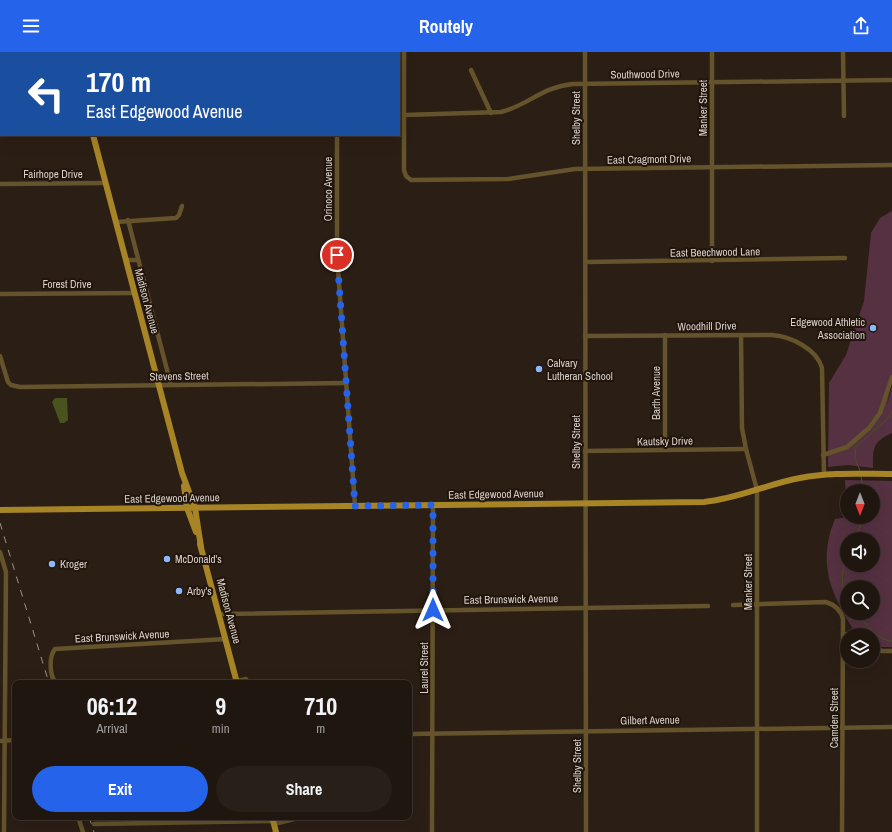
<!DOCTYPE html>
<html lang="en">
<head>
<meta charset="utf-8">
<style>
  body { margin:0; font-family:"Archivo Narrow",sans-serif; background:#281f19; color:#f1f3f6; height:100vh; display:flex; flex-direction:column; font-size:15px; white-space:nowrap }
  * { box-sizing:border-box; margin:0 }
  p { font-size:13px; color:#a29f9f }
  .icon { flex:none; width:22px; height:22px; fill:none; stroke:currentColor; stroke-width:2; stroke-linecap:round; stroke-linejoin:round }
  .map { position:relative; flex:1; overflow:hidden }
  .sheet { position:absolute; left:12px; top:628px; width:400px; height:140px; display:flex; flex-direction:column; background:#201610; border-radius:8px; box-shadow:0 4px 16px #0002,0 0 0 1px #3d3530 }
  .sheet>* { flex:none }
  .hud { position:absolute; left:0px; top:0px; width:400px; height:84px; box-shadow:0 4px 16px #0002,0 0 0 1px #3d3530; background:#1a4fa0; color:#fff; overflow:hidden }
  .needle { width:26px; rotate:180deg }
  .tools { position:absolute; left:840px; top:432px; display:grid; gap:8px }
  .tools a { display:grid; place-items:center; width:40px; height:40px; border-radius:50%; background:#201610; box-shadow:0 4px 16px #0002,0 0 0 1px #3d3530; font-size:20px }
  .pin { position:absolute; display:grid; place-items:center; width:34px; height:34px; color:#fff; margin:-17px; border:2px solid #fff; border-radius:50%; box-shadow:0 1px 4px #0007 }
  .me { position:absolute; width:44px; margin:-22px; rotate:0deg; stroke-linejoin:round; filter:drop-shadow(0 0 3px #0008) }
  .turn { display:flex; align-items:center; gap:14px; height:84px; padding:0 20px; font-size:18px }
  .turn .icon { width:52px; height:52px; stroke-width:2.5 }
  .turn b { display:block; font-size:28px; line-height:34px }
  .eta { display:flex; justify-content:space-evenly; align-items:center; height:68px; text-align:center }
  .eta b { font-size:24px; font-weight:800; line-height:28px }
  .button { display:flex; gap:8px; margin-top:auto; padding:8px 20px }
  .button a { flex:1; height:46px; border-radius:24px; background:#2563eb; color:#fff; font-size:16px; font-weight:800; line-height:46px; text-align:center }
  .button a+a { background:#281f19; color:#f1f3f6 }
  header { display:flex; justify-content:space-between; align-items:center; height:52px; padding:0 20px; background:#2563eb; color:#fff; font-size:18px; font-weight:800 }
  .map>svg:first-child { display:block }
</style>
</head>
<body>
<header><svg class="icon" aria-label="menu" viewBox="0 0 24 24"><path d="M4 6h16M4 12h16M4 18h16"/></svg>Routely<svg class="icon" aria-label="share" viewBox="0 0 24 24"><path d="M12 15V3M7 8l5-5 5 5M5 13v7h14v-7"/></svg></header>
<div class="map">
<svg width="892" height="780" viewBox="0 0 892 780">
  <rect width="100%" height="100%" fill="#2b1e15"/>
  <!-- green -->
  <g fill="#563141" fill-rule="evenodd">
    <path d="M892,159V326L887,354L892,334V381C872,390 873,397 873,416L848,413L828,415L829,331L846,303L864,249L871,181L880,166Z"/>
    <path d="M845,428L892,429V595H881L873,591V583H857C832,544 816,513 835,467L847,465ZM847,439H873V465H847ZM847,487H873V513H847ZM847,535H873V561H847Z"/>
  </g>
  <!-- water -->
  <polygon fill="#49531e" points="55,346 67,346 68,368 64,371 60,371 52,350"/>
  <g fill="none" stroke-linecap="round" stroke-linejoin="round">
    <!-- stream -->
    <g stroke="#49531e" stroke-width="1">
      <polyline points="860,419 855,406 856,395 886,368 892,360"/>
      <polyline points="861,424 863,439"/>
      <polyline points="855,487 864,465"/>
      <path d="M847,500C843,514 839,533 847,546"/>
      <path d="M858,561C866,573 877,588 892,589"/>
    </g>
    <!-- minor -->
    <g stroke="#64532b" stroke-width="4.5">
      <polyline points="337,0 337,1"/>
      <polyline points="404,0 404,118 406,124 411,128 508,127 575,117 892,113"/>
      <polyline points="585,0 586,780"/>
      <polyline points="712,0 712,209"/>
      <polyline points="843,0 844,64"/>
      <polyline points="471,18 491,61"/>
      <polyline points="0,53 1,53"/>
      <path d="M404,63L501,60C529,53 541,35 573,32L892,28"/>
      <polyline points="337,83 337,203 355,454"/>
      <polyline points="0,132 105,131"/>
      <polyline points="128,168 171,333"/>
      <polyline points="116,170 176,166 179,163 182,154"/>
      <polyline points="126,208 138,208"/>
      <polyline points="585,210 845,206"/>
      <polyline points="0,242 134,241"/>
      <polyline points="665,283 665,398"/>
      <polyline points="741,283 742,376 746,397 757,438 757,780"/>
      <path d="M585,284L772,283C790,284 817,297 822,316L824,423"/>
      <polyline points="0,304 8,330 11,333 20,335 346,331"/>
      <polyline points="585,399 746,397"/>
      <polyline points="823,403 847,395 869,376 880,361 892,325"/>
      <polyline points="0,500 6,520 4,780"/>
      <path d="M733,553L826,550C835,553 841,558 843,567L842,780"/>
      <polyline points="219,562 708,554"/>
      <polyline points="843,582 851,583"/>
      <polyline points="873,596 882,599 892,599"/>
      <polyline points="237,629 246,627 249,631"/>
      <path d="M56,631C49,623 49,604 55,597L226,587"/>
      <polyline points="409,682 892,675"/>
      <polyline points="0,689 15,688"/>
      <polyline points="78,765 83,780"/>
      <polyline points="94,772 273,769"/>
      <polyline points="274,772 302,765"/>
      <polyline points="432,780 433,453"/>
    </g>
    <!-- major -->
    <g stroke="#a78426" stroke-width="6">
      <polyline points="71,0 71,1"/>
      <polyline points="93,83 182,421 195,456 201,495"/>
      <polyline points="184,434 187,456 196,480"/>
      <path d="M0,458L704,450C737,447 767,432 800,426C830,420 861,422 892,422"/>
      <polyline points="200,492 237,631"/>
      <polyline points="272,765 276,780"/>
    </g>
    <!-- rail -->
    <g stroke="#9c928c" stroke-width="1" stroke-dasharray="7 7" stroke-linecap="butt">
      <polyline points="0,471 49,631"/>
      <polyline points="89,765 94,780"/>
    </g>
  </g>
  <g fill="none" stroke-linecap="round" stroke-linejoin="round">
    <!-- route -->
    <polyline stroke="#2563eb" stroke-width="7" stroke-dasharray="0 12.6" points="337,203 355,454 433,453 433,558"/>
  </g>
  <!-- markers -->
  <g fill="#8bb9fc" stroke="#21150c" stroke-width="1.5">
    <circle cx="873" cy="276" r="4"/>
    <circle cx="539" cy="317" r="4"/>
    <circle cx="167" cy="507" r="4"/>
    <circle cx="52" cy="512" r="4"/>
    <circle cx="179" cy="539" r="4"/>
  </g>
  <g text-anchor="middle" stroke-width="4" stroke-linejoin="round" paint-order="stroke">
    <!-- street labels -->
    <g font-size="11" fill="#d9d0cb" stroke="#21150c">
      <text transform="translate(645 22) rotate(-1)" y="4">Southwood Drive</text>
      <text transform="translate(703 56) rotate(-90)" y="4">Manker Street</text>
      <text transform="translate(576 66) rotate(-90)" y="4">Shelby Street</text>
      <text transform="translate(649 107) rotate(-1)" y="4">East Cragmont Drive</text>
      <text x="53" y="126">Fairhope Drive</text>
      <text transform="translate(328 137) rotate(-90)" y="4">Orinoco Avenue</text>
      <text transform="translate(715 200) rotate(-1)" y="4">East Beechwood Lane</text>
      <text x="67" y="236">Forest Drive</text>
      <text transform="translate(147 249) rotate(75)" y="4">Madison Avenue</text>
      <text transform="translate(707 274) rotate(-1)" y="4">Woodhill Drive</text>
      <text transform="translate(179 324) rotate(-1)" y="4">Stevens Street</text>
      <text transform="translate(656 341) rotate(-90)" y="4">Barth Avenue</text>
      <text transform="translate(665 389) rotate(-1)" y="4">Kautsky Drive</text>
      <text transform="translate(576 390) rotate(-90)" y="4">Shelby Street</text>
      <text transform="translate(496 442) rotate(-1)" y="4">East Edgewood Avenue</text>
      <text transform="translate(172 446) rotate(-1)" y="4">East Edgewood Avenue</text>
      <text transform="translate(748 530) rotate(-90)" y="4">Manker Street</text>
      <text transform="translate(511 547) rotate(-1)" y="4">East Brunswick Avenue</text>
      <text transform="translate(229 559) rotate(75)" y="4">Madison Avenue</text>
      <text transform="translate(122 584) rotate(-3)" y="4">East Brunswick Avenue</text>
      <text transform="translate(424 616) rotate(-90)" y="4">Laurel Street</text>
      <text transform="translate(834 666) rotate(-90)" y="4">Camden Street</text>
      <text transform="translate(650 668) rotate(-1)" y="4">Gilbert Avenue</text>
      <text transform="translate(577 714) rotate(-90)" y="4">Shelby Street</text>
    </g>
    <!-- poi labels -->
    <g font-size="11" fill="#d9d0cb" stroke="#21150c" text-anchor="start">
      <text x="865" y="274" text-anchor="end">Edgewood Athletic<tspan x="865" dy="13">Association</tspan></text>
      <text x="547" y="315">Calvary<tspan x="547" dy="13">Lutheran School</tspan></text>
      <text x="175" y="511">McDonald's</text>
      <text x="60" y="516">Kroger</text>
      <text x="187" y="543">Arby's</text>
    </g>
  </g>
</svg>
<div class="tools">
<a><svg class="needle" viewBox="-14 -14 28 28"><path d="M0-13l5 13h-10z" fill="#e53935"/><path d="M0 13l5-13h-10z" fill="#a29f9f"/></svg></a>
<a><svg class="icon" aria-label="sound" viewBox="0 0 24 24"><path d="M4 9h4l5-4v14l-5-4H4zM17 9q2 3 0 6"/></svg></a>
<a><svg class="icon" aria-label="search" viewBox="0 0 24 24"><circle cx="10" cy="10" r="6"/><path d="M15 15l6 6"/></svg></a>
<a><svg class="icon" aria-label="layers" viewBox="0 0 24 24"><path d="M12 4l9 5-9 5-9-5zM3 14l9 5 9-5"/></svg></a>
</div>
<div class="pin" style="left:337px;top:203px;background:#d93025"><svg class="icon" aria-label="arrive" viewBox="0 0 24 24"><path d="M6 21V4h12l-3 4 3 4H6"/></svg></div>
<svg class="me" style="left:433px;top:558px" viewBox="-20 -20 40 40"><path d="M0-17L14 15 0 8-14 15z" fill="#2563eb" stroke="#fff" stroke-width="4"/></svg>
<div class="hud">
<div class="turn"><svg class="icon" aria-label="left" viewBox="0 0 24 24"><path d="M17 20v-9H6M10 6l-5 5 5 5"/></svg><div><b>170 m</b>East Edgewood Avenue</div></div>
</div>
<section class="sheet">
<div class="eta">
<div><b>06:12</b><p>Arrival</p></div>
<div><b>9</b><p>min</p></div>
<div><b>710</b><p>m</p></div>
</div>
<div class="button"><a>Exit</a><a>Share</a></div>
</section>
</div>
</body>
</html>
